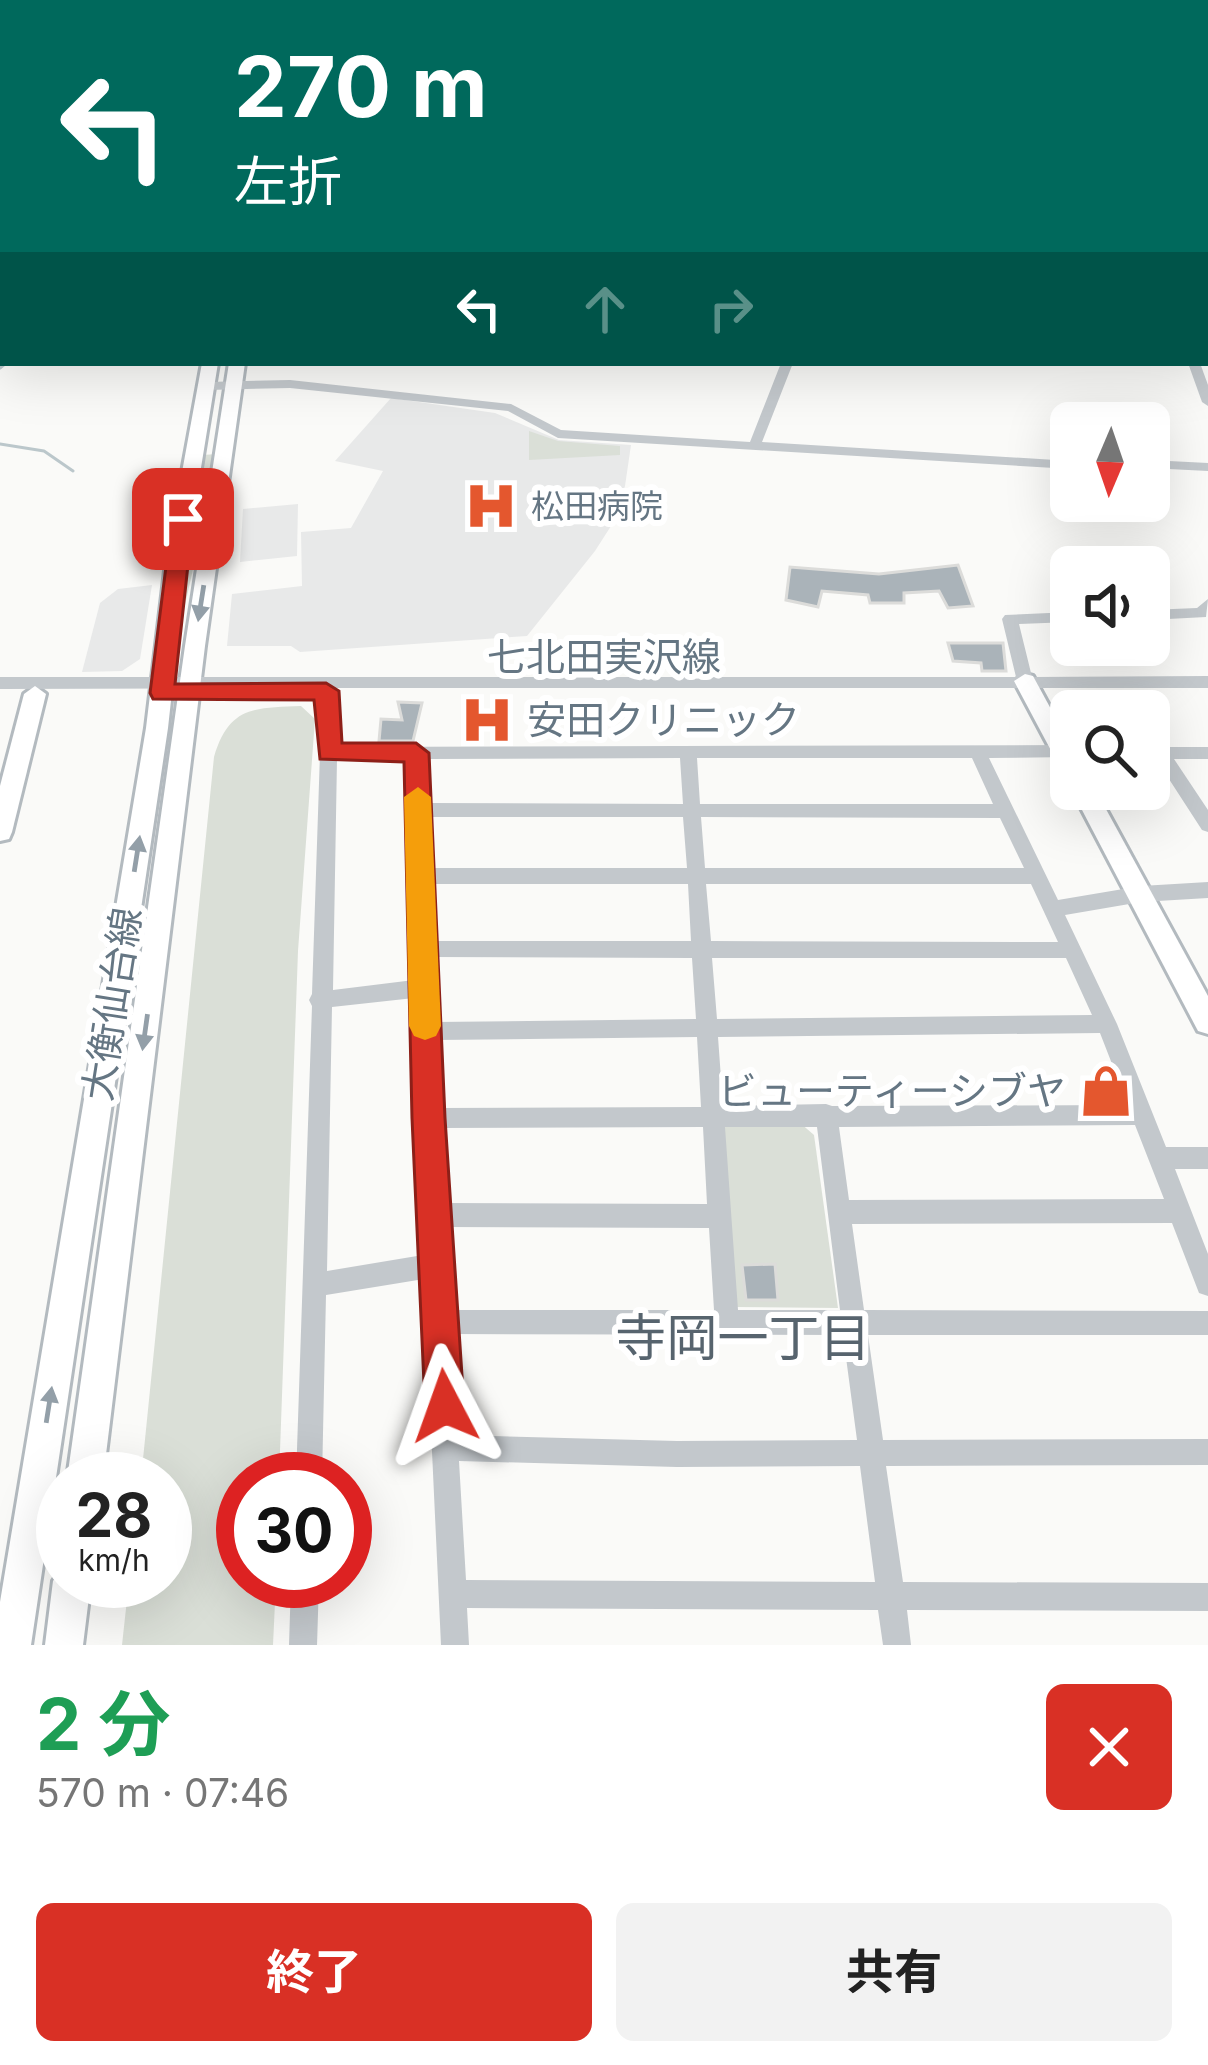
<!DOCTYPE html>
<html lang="ja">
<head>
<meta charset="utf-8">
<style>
  body { margin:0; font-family:Inter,"Noto Sans JP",sans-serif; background:#f2f2f2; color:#222; height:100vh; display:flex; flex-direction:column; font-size:45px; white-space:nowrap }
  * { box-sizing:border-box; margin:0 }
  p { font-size:39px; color:#767676 }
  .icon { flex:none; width:66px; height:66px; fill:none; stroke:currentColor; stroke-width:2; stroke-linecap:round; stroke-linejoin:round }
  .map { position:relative; height:1645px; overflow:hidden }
  .drawer { display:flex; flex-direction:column; background:#fff; flex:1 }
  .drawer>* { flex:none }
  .banner { position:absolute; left:0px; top:0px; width:1209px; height:366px; box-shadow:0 12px 48px #0002; background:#00695c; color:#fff; overflow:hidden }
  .needle { width:78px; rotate:182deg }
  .fabs { position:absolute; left:1050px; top:402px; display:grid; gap:24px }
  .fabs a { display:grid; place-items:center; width:120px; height:120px; border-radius:18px; background:#fff; box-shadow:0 12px 48px #0002; font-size:60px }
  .speed { position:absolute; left:36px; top:1452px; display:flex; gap:24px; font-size:60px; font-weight:700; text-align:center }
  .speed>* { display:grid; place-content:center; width:156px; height:156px; border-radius:50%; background:#fff; box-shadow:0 12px 48px #0002; line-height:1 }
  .speed small { font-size:30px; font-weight:400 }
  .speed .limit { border:18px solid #d22; background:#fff; color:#111 }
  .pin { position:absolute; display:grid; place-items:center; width:102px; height:102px; color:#fff; margin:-51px; border-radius:24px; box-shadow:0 6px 18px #0006 }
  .me { position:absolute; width:132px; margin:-66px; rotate:356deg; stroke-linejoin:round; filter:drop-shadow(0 0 9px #0008) }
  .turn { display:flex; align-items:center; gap:42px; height:252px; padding:0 36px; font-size:54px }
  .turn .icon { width:156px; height:156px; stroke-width:2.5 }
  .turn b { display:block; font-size:84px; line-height:102px }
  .lanes { display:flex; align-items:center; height:114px; padding:0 36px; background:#0003; justify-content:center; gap:60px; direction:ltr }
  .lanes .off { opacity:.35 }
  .round { display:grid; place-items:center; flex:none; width:126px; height:126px; border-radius:18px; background:#f2f2f2 }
  .head { display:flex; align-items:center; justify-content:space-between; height:204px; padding:0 36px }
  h1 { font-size:72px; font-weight:700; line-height:90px; color:#1e9e55 }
  .cta { display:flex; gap:24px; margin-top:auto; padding:24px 36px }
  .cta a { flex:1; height:138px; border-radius:18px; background:#d93025; color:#fff; font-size:48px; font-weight:700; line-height:138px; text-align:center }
  .cta a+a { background:#f2f2f2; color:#222 }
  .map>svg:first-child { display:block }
</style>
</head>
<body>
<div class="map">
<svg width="1208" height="1645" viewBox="0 0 1208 1645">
  <rect width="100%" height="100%" fill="#fafaf8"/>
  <!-- built -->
  <g fill="#e8e9e9">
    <polygon points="391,398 495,413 559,440 631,445 625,486 611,526 595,551 527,636 300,652 291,646 227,646 232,594 302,586 301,532 351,528 383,471 335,461"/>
    <polygon points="298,504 297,556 240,562 243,509"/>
    <polygon points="152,585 140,659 122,671 82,672 100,603 118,589"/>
  </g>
  <!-- green -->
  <g fill="#dadfd7">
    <polygon points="529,431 558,441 620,446 620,455 529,460"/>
    <polygon points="216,454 215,471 185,605 188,537 203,455"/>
    <path d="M301,706L315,719L298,951L279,1479H243V1581H276L273,1645H122L129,1581H165V1479H141L214,757C229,706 254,708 301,706Z"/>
    <polygon points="799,1122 814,1135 838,1308 735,1307 721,1123"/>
  </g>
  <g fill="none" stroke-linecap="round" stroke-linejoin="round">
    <!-- stream -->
    <g stroke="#bbc7cb" stroke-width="3">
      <polyline points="0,368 6,363"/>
      <polyline points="0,444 44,451 73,471"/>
    </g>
    <!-- river -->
    <rect fill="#bbc7cb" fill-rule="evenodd" x="0" y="6" width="3" height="6"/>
  </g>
  <!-- building -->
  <g fill="#aab3b9" stroke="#dcdcda" stroke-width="3">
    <polygon points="958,565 973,606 948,608 939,591 904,593 904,603 870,603 868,595 822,591 818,607 786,600 790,567 879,574"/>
    <polygon points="948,643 1003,643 1006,671 982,671 981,663 953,661"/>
    <polygon points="398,702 422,703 413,741 379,741 381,719 402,720"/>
    <polygon points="775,1264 778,1300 746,1300 742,1265"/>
  </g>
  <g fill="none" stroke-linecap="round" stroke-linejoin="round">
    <!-- secondary casing -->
    <g stroke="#b3babf" stroke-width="6">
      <g id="secondary">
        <polygon points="157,0 167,0 169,3 159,3"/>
        <polygon points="202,363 218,363 187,554 168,728 31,1645 0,1645 0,1602 146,728 167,554"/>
        <polygon points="229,363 245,363 205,646 103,1479 67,1479 185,646"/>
        <polygon points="1025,674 1033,676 1071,746 1071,776 1063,773 1014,681"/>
        <polygon points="35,686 46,694 12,832 9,839 0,841 0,786 24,694"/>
        <polygon points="1071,789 1095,789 1208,996 1208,1034 1198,1031"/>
        <polygon points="63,1566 63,1581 91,1581 83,1645 45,1645 53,1581"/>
      </g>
    </g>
    <!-- primary casing -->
    <g stroke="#b5babe" stroke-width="6">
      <g id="primary">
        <polygon points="0,93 3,94 3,102 0,101"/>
        <rect x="1206" y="126" width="2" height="8"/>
      </g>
    </g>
    <!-- street -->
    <g fill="#c3c8cc" fill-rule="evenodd">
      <polygon points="839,0 847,0 846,3 838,3"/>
      <polygon points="1121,0 1129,0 1130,3 1122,3"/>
      <polygon points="0,187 3,188 3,194 0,193"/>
      <polygon points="3,212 3,220 0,221 0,213"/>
      <rect x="1206" y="237" width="2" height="8"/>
      <polygon points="781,363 793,363 762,442 1071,461 1071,469 558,438 508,411 290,388 207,390 201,386 207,382 290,380 511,404 561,430 750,442"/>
      <polygon points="1188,363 1200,363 1208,385 1208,406 1202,402"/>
      <polygon points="1149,460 1208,463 1208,471 1149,468"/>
      <polygon points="1208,599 1206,617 1149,620 1149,610 1197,608"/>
      <path d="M1071,612V622L1019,624L1032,677L1208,676V688H334L337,747L1071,745V757L989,758L1058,900L1141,886L1208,882V898L1141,902L1065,915L1117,1024L1166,1147H1208V1169H1175L1208,1254V1296L1199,1293L1172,1223L852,1224L864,1310L1208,1311V1335H868L883,1440L1208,1439V1465L886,1466L903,1582L1208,1583V1611L907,1610L911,1645H883L878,1610L467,1608L469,1645H441L424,1279L326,1295L322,1479H296L312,1006L309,1000L312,994L320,753L318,688L0,689V677H1016L1002,619L1005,615ZM680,758L683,804L427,803L426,759ZM697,758H972L993,804H700ZM337,759H409L414,980L333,990ZM428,817H683L687,868H430ZM701,817L1000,818L1024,868H705ZM430,884H688L691,941H432ZM706,884H1031L1058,942L711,941ZM433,957L692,958L696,1019L435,1022ZM712,958H1066L1092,1015L717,1019ZM414,998L423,1255L327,1271L332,1007ZM1100,1033L1128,1105L832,1106L826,1104L723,1106L718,1037ZM697,1037L701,1107L439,1108L436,1040ZM1135,1125L1164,1199L849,1200L839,1127ZM703,1127L707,1204L444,1203L440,1128ZM725,1127H817L840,1310H738ZM445,1227L709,1228L714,1310H450ZM451,1334L843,1335L857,1440L677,1441L457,1435ZM459,1461L677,1467L860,1466L875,1582L466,1580Z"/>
      <polygon points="1154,747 1208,747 1208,759 1174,759 1208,810 1208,832 1202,830 1156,759 1149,758 1149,748"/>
      <polygon points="291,1581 319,1581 317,1645 289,1645"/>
    </g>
    <!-- secondary -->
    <use href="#secondary" fill="#fff" fill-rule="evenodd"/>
    <!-- primary -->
    <use href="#primary" fill="#fff" fill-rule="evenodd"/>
  </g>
  <!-- one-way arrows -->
  <defs><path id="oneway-solid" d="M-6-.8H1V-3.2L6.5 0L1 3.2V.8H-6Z" transform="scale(3)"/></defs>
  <g fill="#939fa8">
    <use href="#oneway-solid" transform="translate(201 603) rotate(99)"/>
    <use href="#oneway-solid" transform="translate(137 854) rotate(-81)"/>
    <use href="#oneway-solid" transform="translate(145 1032) rotate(98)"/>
    <use href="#oneway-solid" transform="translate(49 1405) rotate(-81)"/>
  </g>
  <!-- route -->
  <polygon fill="#d93025" stroke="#8d1f18" stroke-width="3" points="183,513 193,519 175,684 326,683 339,691 342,743 416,743 429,753 445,1118 464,1406 458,1420 445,1425 431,1420 425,1406 412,1118 404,762 320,759 314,700 153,699 150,693 172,519"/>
  <!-- slow -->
  <polygon fill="#f59e0b" points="418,787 431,797 441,1026 436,1036 425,1040 414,1036 409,1026 404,797"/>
  <!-- icons -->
  <defs>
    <g id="hospital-bare" transform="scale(4.14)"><path d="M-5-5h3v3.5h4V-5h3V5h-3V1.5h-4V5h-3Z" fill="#e4572e" stroke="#fff" stroke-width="2.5" paint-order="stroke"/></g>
    <g id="shop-bare" transform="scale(4.14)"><path d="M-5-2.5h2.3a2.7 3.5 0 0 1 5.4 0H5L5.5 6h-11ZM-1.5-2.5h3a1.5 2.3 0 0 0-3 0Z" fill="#e4572e" stroke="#fff" stroke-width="2.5" paint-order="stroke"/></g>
  </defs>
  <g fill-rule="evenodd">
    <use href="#hospital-bare" x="491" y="506"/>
    <use href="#hospital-bare" x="487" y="720"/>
    <use href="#shop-bare" x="1106" y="1091"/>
  </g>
  <g text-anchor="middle" stroke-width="12" stroke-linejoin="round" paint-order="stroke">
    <!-- far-poi labels -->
    <g font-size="33" fill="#657683" stroke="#fff" text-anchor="start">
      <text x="531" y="518">松田病院</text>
    </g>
    <!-- street labels -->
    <g font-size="39" fill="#657683" stroke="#fff">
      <text x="604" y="671">七北田実沢線</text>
      <text transform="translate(112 1004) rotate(-81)" y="14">大衡仙台線</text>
    </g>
    <!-- poi labels -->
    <g font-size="39" fill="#657683" stroke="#fff" text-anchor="start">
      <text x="527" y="734">安田クリニック</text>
      <text x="1066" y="1105" text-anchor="end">ビューティーシブヤ</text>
    </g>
    <!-- near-neighbourhood labels -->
    <g font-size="51" fill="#57646e" stroke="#fff">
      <text x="743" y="1356">寺岡一丁目</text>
    </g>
  </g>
</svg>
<div class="fabs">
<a><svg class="needle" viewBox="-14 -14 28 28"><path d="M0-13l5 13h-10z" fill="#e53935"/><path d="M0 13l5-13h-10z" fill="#767676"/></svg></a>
<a><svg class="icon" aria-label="sound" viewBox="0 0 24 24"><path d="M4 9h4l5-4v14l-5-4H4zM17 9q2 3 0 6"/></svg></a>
<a><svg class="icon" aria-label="search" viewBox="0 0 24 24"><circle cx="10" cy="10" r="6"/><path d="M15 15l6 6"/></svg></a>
</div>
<div class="speed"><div>28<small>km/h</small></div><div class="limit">30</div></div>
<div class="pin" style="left:183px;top:519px;background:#d93025"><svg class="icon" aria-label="arrive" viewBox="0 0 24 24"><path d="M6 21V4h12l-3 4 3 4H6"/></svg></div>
<svg class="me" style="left:445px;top:1406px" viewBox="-20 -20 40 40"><path d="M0-17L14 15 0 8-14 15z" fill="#d93025" stroke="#fff" stroke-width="4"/></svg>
<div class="banner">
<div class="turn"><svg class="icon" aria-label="left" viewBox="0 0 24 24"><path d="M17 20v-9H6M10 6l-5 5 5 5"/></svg><div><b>270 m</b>左折</div></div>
<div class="lanes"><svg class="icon" aria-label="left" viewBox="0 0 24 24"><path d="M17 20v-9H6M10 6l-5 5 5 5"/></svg><svg class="icon off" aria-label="ahead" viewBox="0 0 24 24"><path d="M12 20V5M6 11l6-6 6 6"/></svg><svg class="icon off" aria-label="right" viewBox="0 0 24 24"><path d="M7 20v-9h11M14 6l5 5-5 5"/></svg></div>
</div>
</div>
<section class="drawer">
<div class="head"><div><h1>2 分</h1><p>570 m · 07:46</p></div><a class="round" style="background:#d93025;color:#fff"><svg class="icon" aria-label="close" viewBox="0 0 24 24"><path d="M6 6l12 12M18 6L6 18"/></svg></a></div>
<div class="cta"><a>終了</a><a>共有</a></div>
</section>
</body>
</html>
